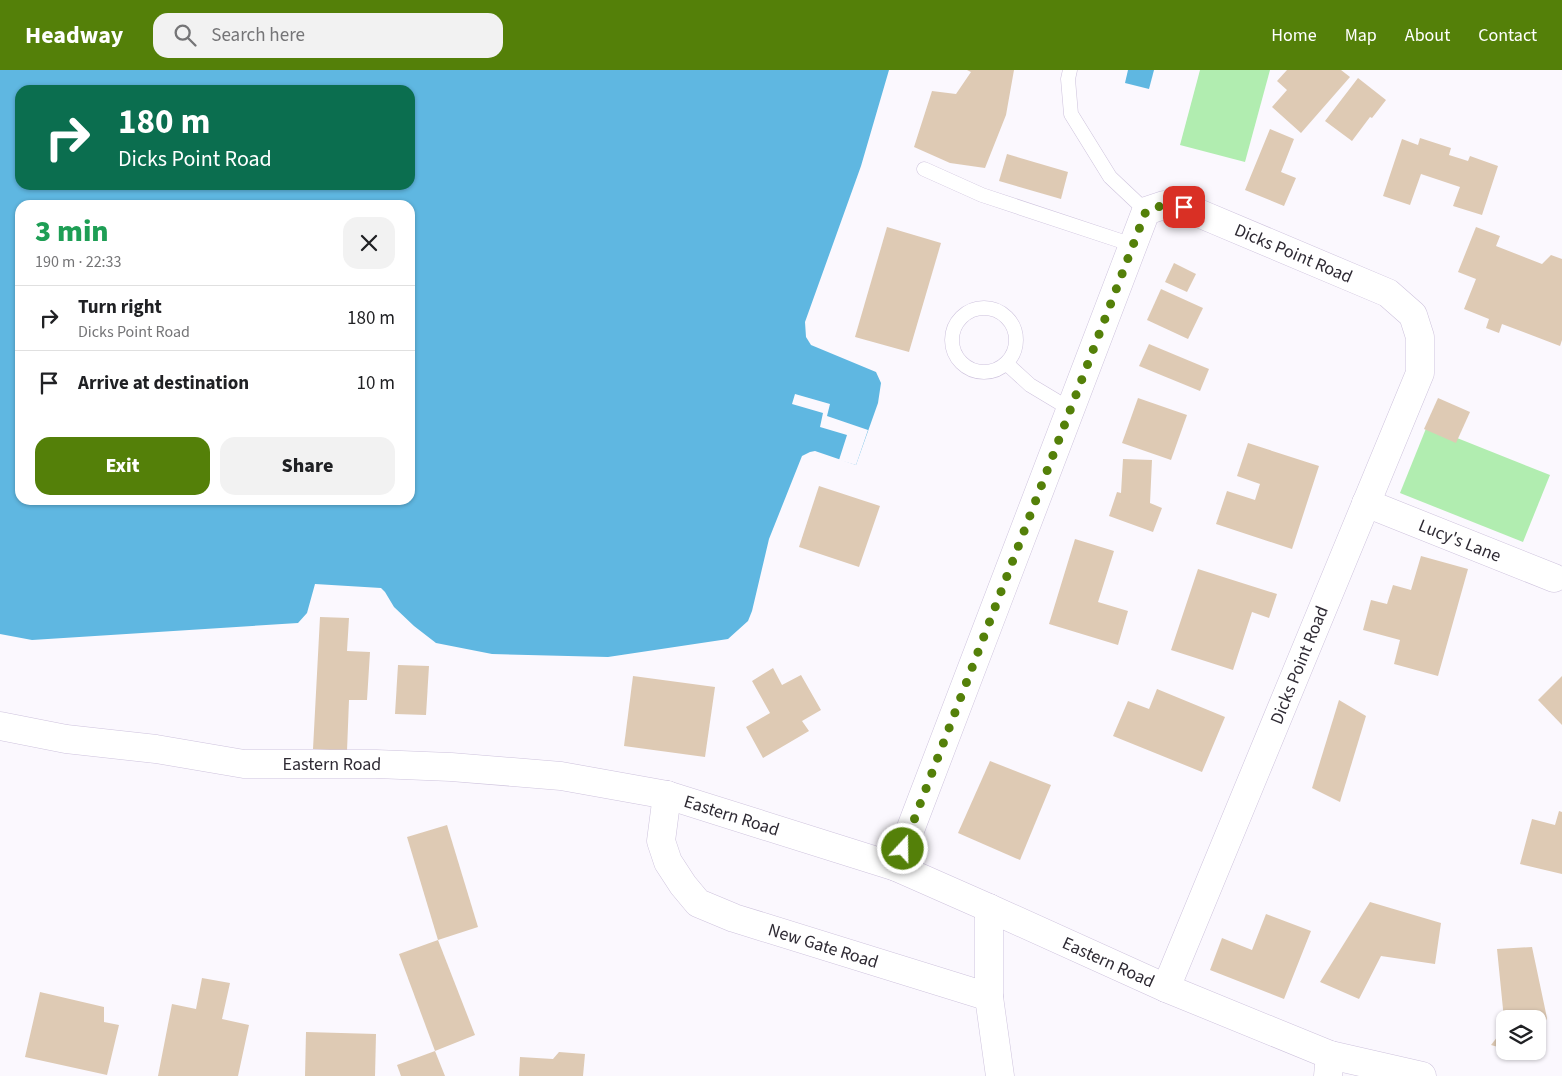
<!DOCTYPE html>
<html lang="en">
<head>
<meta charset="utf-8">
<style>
  body { margin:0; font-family:"Source Sans 3",sans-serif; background:#f2f2f2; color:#202124; height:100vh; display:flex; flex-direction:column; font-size:19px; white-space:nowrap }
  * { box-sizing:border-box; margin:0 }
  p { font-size:16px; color:#757577 }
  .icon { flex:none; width:28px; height:28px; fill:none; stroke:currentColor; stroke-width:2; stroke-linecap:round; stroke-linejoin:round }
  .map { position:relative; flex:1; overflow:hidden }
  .sheet { position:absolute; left:15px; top:130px; width:400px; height:305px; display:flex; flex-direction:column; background:#fff; border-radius:15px; box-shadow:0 1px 4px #0004 }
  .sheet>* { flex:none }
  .guide { position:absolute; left:15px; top:15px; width:400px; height:105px; border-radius:15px; box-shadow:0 1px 4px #0004; background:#0b6e4f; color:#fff; overflow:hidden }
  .buttons { position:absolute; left:1496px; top:940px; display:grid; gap:10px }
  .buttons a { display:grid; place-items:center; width:50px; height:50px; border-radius:10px; background:#fff; box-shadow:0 1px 4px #0004; font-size:25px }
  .pin { position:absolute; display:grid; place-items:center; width:42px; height:42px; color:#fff; margin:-21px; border-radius:10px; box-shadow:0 2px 8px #0006 }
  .me { position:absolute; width:55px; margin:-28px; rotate:21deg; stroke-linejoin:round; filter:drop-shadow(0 0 4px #0008) }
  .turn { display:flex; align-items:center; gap:18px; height:105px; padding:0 20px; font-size:22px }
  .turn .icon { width:65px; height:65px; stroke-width:2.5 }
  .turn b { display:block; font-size:35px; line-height:42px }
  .round { display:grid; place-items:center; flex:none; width:52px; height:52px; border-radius:15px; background:#f2f2f2 }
  .headline { display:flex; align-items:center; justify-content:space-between; height:85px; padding:0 20px }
  h1 { font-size:30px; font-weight:800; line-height:38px; color:#1e9e55 }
  .action { display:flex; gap:10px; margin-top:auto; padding:10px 20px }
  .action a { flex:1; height:58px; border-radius:15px; background:#548009; color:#fff; font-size:20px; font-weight:800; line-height:58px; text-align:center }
  .action a+a { background:#f2f2f2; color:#202124 }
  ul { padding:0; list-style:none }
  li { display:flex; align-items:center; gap:15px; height:65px; padding:0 20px; border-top:1px solid #e0e0e0 }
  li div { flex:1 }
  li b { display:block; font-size:19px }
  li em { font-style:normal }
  header { display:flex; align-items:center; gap:30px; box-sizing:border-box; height:70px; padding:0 25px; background:#548009; color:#fff }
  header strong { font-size:24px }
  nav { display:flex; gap:28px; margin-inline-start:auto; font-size:18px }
  .search { width:350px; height:45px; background:#f2f2f2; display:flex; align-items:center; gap:12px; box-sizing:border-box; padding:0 18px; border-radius:15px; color:#757577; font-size:19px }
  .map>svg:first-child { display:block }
</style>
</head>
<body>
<header>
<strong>Headway</strong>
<div class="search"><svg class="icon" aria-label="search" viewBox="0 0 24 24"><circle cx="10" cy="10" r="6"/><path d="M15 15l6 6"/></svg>Search here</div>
<nav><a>Home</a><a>Map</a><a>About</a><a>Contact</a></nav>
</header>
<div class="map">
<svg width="1562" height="1006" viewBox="0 0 1562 1006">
  <rect width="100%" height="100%" fill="#fbf8fe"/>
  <!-- green -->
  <g fill="#b1edb0">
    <polygon points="1200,0 1270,0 1245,92 1180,75"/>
    <polygon points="1427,356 1550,405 1523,472 1400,423"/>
  </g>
  <!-- water -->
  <g fill="#5fb7e1" fill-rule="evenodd">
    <path d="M0,0H889L861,96L805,252L806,267L811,275L876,302L881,313L878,333L856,395L815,381L810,382L802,386L769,469L752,541L748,551L728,569L608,587L492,584L436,573L414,556L394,537L385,522L381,518L315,514L307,543L298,553L32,570L0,564ZM20,20H410V115H20ZM20,135H410V430H20Z"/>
    <polygon points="1128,0 1154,0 1149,19 1125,13"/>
  </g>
  <!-- pier -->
  <polygon fill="#fbf8fe" points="795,324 830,334 827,346 868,360 856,395 839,390 847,365 820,357 823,343 792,334"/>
  <!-- building -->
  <g fill="#decab4">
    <polygon points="967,0 1014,0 1006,45 985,98 950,93 914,77 932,21 956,24 971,2"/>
    <polygon points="1287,0 1341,0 1350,7 1301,63 1272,37 1287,20 1277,11"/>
    <polygon points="1358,8 1386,30 1372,48 1370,47 1352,71 1325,51"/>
    <polygon points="1270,59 1294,69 1281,102 1296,108 1284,136 1245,120"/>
    <polygon points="1420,68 1451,78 1449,85 1468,91 1470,86 1498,96 1482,145 1453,136 1460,117 1421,104 1410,135 1383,126 1402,69 1418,75"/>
    <polygon points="1007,84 1068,102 1061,129 999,111"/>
    <polygon points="887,157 941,173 909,282 855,267"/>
    <polygon points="1476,157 1500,166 1496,176 1542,194 1551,185 1562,189 1562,270 1560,276 1502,254 1499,263 1486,258 1489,249 1464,239 1476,209 1458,202"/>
    <polygon points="1174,193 1196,204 1187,222 1165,212"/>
    <polygon points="1161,219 1203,238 1188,269 1147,250"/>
    <polygon points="1149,274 1209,299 1200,321 1139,296"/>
    <polygon points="1138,328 1187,345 1171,390 1122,373"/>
    <polygon points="1438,328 1470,342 1456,373 1424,359"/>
    <polygon points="1248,373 1319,396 1292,479 1216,454 1227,421 1255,430 1260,414 1237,406"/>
    <polygon points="1123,389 1152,390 1150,433 1162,438 1153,462 1109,446 1117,422 1121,423"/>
    <polygon points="819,416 880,436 859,497 799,477"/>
    <polygon points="1075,469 1114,481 1098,532 1128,541 1118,575 1049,554"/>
    <polygon points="1421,486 1468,499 1438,606 1394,594 1400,570 1363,560 1371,530 1387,534 1393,515 1411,520"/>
    <polygon points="1198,499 1277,524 1269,548 1252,542 1233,600 1171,580"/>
    <polygon points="320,547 349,548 347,581 370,582 367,630 349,630 347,681 313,679"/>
    <polygon points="398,595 429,596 426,645 395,644"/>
    <polygon points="773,598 782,615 801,605 821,640 802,651 809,661 763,688 746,657 770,643 752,611"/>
    <polygon points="633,606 715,617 705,687 624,676"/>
    <polygon points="1562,606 1562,655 1538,630"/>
    <polygon points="1157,619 1225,647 1202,702 1113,666 1128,631 1149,639"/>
    <polygon points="1339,630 1366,646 1340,732 1312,718"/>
    <polygon points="990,691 1051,715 1020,790 958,763"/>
    <polygon points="1559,741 1562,742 1562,804 1520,794 1532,749 1555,755"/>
    <polygon points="447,755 478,857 438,870 407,767"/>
    <polygon points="1370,832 1441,853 1435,894 1381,886 1359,929 1320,912"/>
    <polygon points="1266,844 1311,861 1284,929 1210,900 1222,868 1252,880"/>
    <polygon points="438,870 475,965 435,981 399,884"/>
    <polygon points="1532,877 1547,948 1538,972 1538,949 1504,949 1497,879"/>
    <polygon points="202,908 230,913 222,949 249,955 238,1006 158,1006 172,934 196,939"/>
    <polygon points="40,922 104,937 104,952 119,955 107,1005 25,987"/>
    <polygon points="1505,957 1505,979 1491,975"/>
    <polygon points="306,962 376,964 375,1006 305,1006"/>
    <polygon points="435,981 445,1006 401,1006 397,995"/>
    <polygon points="559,982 585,984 583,1006 519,1006 520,987 553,989"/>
  </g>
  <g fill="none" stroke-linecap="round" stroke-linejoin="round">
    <!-- lane casing -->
    <g stroke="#cec3dd" stroke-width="15">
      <g id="lane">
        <polyline points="1070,0 1068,9 1071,44 1110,107 1146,141"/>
        <polyline points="924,99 982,125 1133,175"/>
        <circle cx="984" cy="270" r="32"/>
        <polyline points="1007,294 1030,315 1070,339"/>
      </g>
    </g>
    <!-- street casing -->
    <g stroke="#cec3dd" stroke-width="29">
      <g id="street">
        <path id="s1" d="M1366,433L1554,508"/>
        <path id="s2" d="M667,725L661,771L668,792L683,815L698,833L734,848L989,927"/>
        <path id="s3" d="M896,797L1146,141L1164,135L1184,137L1388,223L1413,245L1420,267V303L1166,918"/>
        <polyline points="989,838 989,927 1000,1006"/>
        <polyline points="1328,1006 1330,985"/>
      </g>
    </g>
    <!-- highway casing -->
    <g stroke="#cec3dd" stroke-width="29">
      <g id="highway">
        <path id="s4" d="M0,656L66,669L156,679L244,694H376L451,697L561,706L667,725L896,797L989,838L1166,918L1330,985L1422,1006"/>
      </g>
    </g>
    <!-- lane -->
    <use href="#lane" stroke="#fff" stroke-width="14"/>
    <!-- street -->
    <use href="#street" stroke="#fff" stroke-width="28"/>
    <!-- highway -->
    <use href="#highway" stroke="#fff" stroke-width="28"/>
  </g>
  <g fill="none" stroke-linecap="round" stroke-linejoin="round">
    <!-- route -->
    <polyline stroke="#548009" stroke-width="9" stroke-dasharray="0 16.2" points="903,779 1146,141 1164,135 1184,137"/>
  </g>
  <g text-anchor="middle" stroke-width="4" stroke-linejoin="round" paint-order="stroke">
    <!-- street labels -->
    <g font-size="18" fill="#2f2b34" stroke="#fff">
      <text dy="6" stroke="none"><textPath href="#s3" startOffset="860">Dicks Point Road</textPath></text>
      <text dy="6" stroke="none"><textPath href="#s1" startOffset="101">Lucy's Lane</textPath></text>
      <text transform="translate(1299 595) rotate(-68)" y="6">Dicks Point Road</text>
      <text dy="6" stroke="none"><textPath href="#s4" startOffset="335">Eastern Road</textPath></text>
      <text dy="6" stroke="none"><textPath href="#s4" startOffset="740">Eastern Road</textPath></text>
      <text dy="6" stroke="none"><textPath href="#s2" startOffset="252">New Gate Road</textPath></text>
      <text dy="6" stroke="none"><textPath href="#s4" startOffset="1145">Eastern Road</textPath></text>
    </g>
  </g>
</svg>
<div class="buttons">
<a><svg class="icon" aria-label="layers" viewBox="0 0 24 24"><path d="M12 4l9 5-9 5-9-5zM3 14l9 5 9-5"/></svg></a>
</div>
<div class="pin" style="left:1184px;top:137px;background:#d93025"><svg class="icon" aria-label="arrive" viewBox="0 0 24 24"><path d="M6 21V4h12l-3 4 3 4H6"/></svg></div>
<svg class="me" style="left:903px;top:779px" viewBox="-20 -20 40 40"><circle r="17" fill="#548009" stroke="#fff" stroke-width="3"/><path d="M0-11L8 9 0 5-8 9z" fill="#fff"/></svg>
<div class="guide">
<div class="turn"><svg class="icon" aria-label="right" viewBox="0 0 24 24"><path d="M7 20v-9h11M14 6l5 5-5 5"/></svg><div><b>180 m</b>Dicks Point Road</div></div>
</div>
<section class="sheet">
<div class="headline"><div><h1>3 min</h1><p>190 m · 22:33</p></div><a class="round"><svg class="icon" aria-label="close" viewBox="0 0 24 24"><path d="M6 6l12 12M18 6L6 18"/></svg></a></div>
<ul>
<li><svg class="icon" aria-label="right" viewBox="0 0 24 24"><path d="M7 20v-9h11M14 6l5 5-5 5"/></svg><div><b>Turn right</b><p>Dicks Point Road</p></div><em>180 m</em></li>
<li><svg class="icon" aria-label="arrive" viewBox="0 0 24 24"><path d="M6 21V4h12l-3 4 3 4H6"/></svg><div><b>Arrive at destination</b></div><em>10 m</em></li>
</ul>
<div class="action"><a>Exit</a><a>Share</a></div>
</section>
</div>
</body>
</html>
